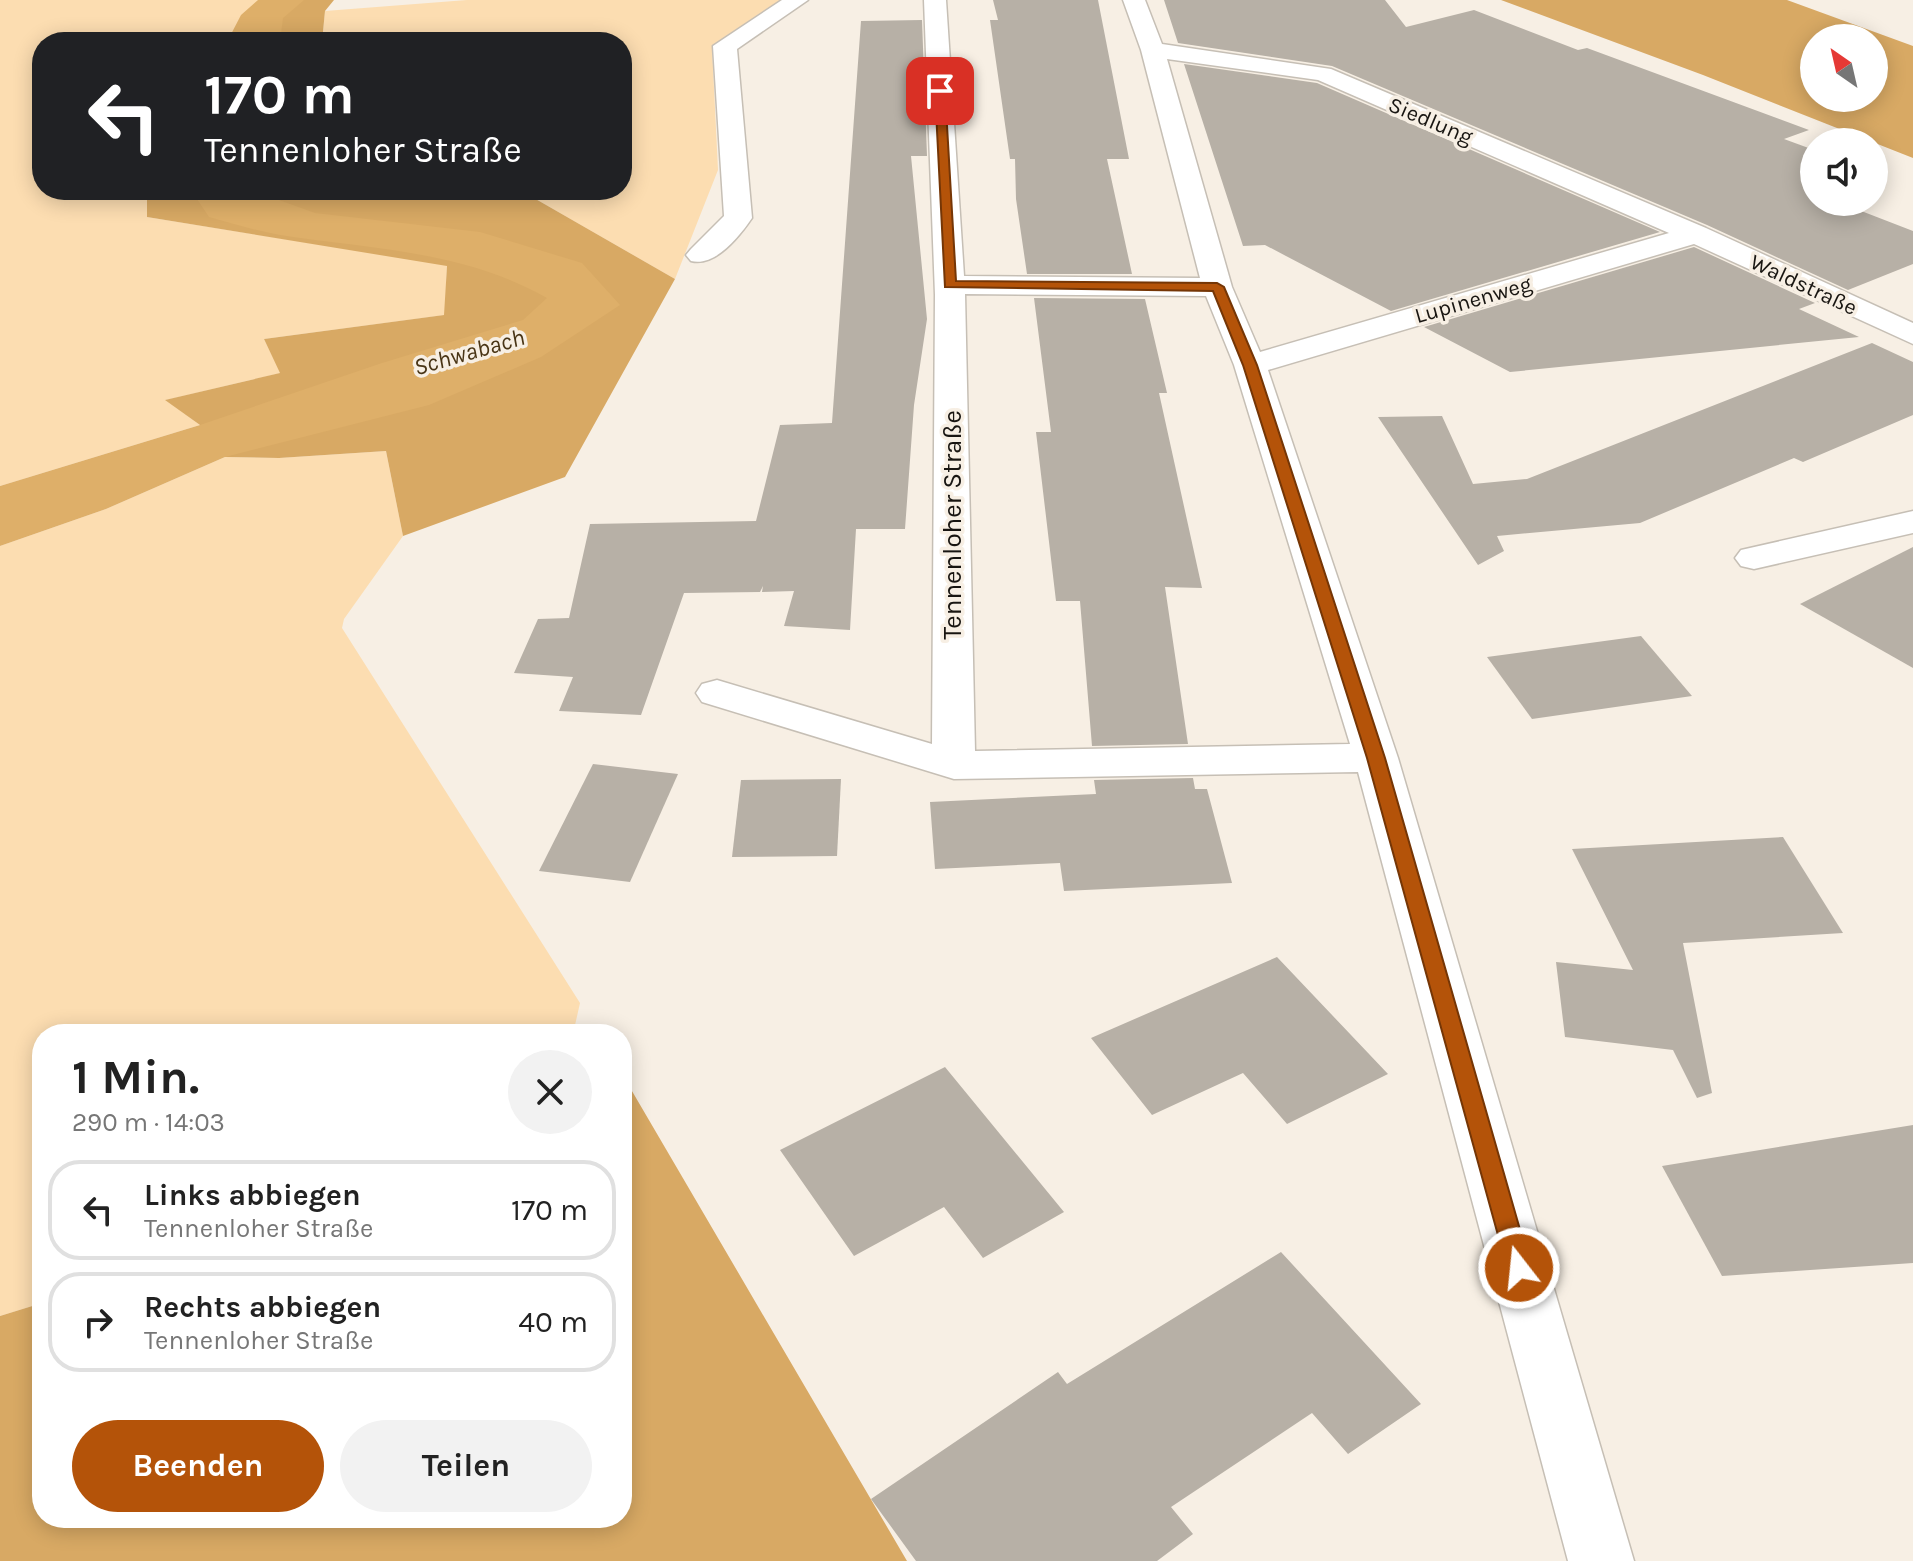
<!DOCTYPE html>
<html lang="de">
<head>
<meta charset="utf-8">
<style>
  body { margin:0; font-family:Karla,sans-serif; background:#f2f2f2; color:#222; height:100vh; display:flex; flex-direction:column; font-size:30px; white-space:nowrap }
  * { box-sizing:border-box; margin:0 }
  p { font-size:26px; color:#767676 }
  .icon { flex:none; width:44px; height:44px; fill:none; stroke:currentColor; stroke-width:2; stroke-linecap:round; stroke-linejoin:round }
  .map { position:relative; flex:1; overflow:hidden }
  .panel { position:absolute; left:32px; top:1024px; width:600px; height:504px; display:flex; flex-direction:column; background:#fff; border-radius:32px; box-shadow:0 4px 20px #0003 }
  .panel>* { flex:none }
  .hud { position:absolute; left:32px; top:32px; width:600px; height:168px; border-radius:32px; box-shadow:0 4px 20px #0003; background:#202124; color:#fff; overflow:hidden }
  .needle { width:52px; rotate:326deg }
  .buttons { position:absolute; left:1800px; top:24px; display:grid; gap:16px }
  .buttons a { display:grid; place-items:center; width:88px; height:88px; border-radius:50%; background:#fff; box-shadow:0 4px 20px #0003; font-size:40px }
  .pin { position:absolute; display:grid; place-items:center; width:68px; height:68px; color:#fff; margin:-34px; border-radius:16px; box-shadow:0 4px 12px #0006 }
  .me { position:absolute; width:88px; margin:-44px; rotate:344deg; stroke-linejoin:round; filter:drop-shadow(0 0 6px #0008) }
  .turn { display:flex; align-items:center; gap:28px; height:168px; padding:0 40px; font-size:36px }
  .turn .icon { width:104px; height:104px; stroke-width:2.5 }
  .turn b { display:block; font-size:56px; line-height:68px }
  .round { display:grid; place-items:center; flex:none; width:84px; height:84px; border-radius:42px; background:#f2f2f2 }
  .headline { display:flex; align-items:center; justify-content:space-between; height:136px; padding:0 40px }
  h1 { font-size:48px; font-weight:700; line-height:60px }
  .cta { display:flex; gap:16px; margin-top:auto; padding:16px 40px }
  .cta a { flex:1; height:92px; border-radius:48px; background:#b45309; color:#fff; font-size:32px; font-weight:700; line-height:92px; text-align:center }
  .cta a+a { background:#f2f2f2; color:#222 }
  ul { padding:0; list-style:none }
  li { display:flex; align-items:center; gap:24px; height:100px; margin:0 16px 12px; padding:0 24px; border:4px solid #e0e0e0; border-radius:32px }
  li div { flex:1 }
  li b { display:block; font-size:30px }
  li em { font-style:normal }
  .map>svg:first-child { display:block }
</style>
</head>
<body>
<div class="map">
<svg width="1913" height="1561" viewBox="0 0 1913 1561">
  <rect width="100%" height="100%" fill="#f7efe4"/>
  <!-- green -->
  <g fill="#fcddb1">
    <polygon points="0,0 262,0 238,42 42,42 42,190 147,190 147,217 447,265 445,315 264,339 281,373 166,400 200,425 0,486"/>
    <polygon points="467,0 787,0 712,47 718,170 675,279 520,190 622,190 622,42 322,42 325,11"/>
    <polygon points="386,451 403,536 344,619 342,628 580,1003 573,1034 42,1034 42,1303 0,1316 0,546 106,509 225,457 279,458"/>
  </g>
  <!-- forest -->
  <g fill="#d8a964" fill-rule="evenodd">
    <polygon points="262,0 334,0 325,11 322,42 238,42"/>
    <path d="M1501,0H1787L1913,46V158L1703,75ZM1874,38V98H1814V38Z"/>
    <polygon points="147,190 520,190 675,279 565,477 403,536 386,451 279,458 225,457 200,425 165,400 280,373 264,339 444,315 447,266 147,217"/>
    <polygon points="622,1074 907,1561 0,1561 0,1316 42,1303 42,1518 622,1518"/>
  </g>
  <!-- water -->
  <g fill="#deaf69">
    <polygon points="258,0 304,0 283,18 280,42 227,42 241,15"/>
    <path d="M191,190H261L265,195L315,213L480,232L582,263L620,305L541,357L429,405L225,457L106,509L0,546V486L200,425L382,363L523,320L547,298C465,251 372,249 280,235C256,231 232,223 209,217Z"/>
  </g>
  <!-- building -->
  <g fill="#b7b0a6">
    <polygon points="993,0 1098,0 1129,159 1107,159 1132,274 1027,274 1016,199 1015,159 1010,159 990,20 998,20"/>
    <polygon points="1164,0 1385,0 1406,27 1474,10 1578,50 1587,48 1809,130 1784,139 1814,150 1814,202 1838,202 1913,231 1913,264 1848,290 1707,225 1332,66 1178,43"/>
    <polygon points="922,20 927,156 911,156 927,319 914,405 905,529 856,529 850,630 784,626 794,591 762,592 763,586 760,592 684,593 641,715 559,711 573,677 514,673 538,619 569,618 590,524 756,521 780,425 832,423 861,21"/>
    <polygon points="1184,64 1317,83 1660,232 1391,311 1265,245 1243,246"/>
    <polygon points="1694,247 1815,303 1799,309 1859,337 1510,372 1424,327"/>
    <polygon points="1034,298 1145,299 1167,393 1159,393 1202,588 1165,587 1188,744 1092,746 1080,601 1056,601 1036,432 1051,432"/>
    <polygon points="1872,343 1913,362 1913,415 1803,462 1794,458 1640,523 1497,536 1504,551 1478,565 1378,417 1442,416 1473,484 1527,479"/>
    <polygon points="1913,547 1913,668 1800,604"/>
    <polygon points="1641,636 1692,696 1532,719 1487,657"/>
    <polygon points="593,764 678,774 630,882 539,871"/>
    <polygon points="1193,778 1195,789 1207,789 1232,883 1064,891 1060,863 935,869 930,802 1096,794 1094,780"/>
    <polygon points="841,779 837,856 732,857 741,780"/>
    <polygon points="1783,837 1843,933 1683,943 1712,1093 1697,1098 1673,1050 1565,1037 1556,962 1633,970 1572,849"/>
    <polygon points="1277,957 1388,1074 1287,1124 1243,1073 1152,1115 1091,1038"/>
    <polygon points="945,1067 1064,1212 983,1258 944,1207 854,1256 780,1150"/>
    <polygon points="1913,1125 1913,1263 1722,1276 1662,1166"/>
    <polygon points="1281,1252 1421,1404 1348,1454 1312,1413 1171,1507 1193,1534 1157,1561 916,1561 871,1499 1058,1372 1067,1384"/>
  </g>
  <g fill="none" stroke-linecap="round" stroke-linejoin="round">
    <!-- street casing -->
    <g stroke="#c6bfb5" stroke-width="3">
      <g id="street">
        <path d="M782,0H808L737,49L752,218C739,237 715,267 691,261L686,255L691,249L724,216L713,46Z"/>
        <path d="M924,0H946L964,276L1200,278L1141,50L1123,0H1145L1162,44L1331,69L1706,228L1913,323V344L1694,244L1268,370L1398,758L1634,1561H1568L1358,772L954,779L702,702L696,693L702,684L717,680L932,744L935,295ZM1167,59L1318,80L1669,233L1260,352L1232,287ZM965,294L1206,296L1234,365L1350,744L975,751Z"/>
        <polygon points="1913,511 1913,533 1754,569 1741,566 1735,558 1741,550"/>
      </g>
    </g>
    <!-- street -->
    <use href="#street" fill="#fff" fill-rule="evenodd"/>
  </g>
  <!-- route -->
  <polygon fill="#b45309" stroke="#753606" stroke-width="2" points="940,88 945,91 956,281 1217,283 1224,287 1257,365 1385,758 1531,1268 1527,1275 1519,1278 1510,1275 1507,1268 1367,758 1243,365 1213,291 945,287 935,91"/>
  <g text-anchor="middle" stroke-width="7" stroke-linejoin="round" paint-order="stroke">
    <!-- far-street labels -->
    <g font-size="22" fill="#181511" stroke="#f7efe4">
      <text transform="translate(1431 120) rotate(23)" y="8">Siedlung</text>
      <text transform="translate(1804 284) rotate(25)" y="8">Waldstraße</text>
      <text transform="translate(1473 299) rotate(-16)" y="8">Lupinenweg</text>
    </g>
    <!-- far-water labels -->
    <g font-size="24" font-style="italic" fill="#493516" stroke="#f7efe4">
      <text transform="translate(469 352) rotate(-16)" y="8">Schwabach</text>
    </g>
    <!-- street labels -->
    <g font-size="26" fill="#181511" stroke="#f7efe4">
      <text transform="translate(952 525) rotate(-90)" y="9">Tennenloher Straße</text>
    </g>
  </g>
</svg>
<div class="buttons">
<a><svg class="needle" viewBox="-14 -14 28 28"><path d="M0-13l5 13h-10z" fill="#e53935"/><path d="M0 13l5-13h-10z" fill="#767676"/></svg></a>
<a><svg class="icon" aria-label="sound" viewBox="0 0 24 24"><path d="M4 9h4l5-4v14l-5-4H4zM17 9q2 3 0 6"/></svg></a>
</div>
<div class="pin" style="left:940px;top:91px;background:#d93025"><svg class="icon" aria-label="arrive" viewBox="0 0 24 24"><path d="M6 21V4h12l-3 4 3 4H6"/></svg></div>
<svg class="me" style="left:1519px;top:1268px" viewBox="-20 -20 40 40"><circle r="17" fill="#b45309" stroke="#fff" stroke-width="3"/><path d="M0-11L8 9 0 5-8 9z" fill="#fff"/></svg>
<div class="hud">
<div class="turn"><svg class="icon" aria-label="left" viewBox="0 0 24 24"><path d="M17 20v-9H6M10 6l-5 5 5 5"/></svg><div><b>170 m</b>Tennenloher Straße</div></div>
</div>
<section class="panel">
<div class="headline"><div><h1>1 Min.</h1><p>290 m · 14:03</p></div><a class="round"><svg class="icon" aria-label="close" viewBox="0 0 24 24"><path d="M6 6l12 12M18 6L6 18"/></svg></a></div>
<ul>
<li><svg class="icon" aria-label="left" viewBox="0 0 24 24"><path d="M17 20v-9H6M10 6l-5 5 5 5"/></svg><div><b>Links abbiegen</b><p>Tennenloher Straße</p></div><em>170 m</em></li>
<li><svg class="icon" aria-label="right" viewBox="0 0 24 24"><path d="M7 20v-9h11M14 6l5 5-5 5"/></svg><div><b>Rechts abbiegen</b><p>Tennenloher Straße</p></div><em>40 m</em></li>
</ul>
<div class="cta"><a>Beenden</a><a>Teilen</a></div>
</section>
</div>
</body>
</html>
